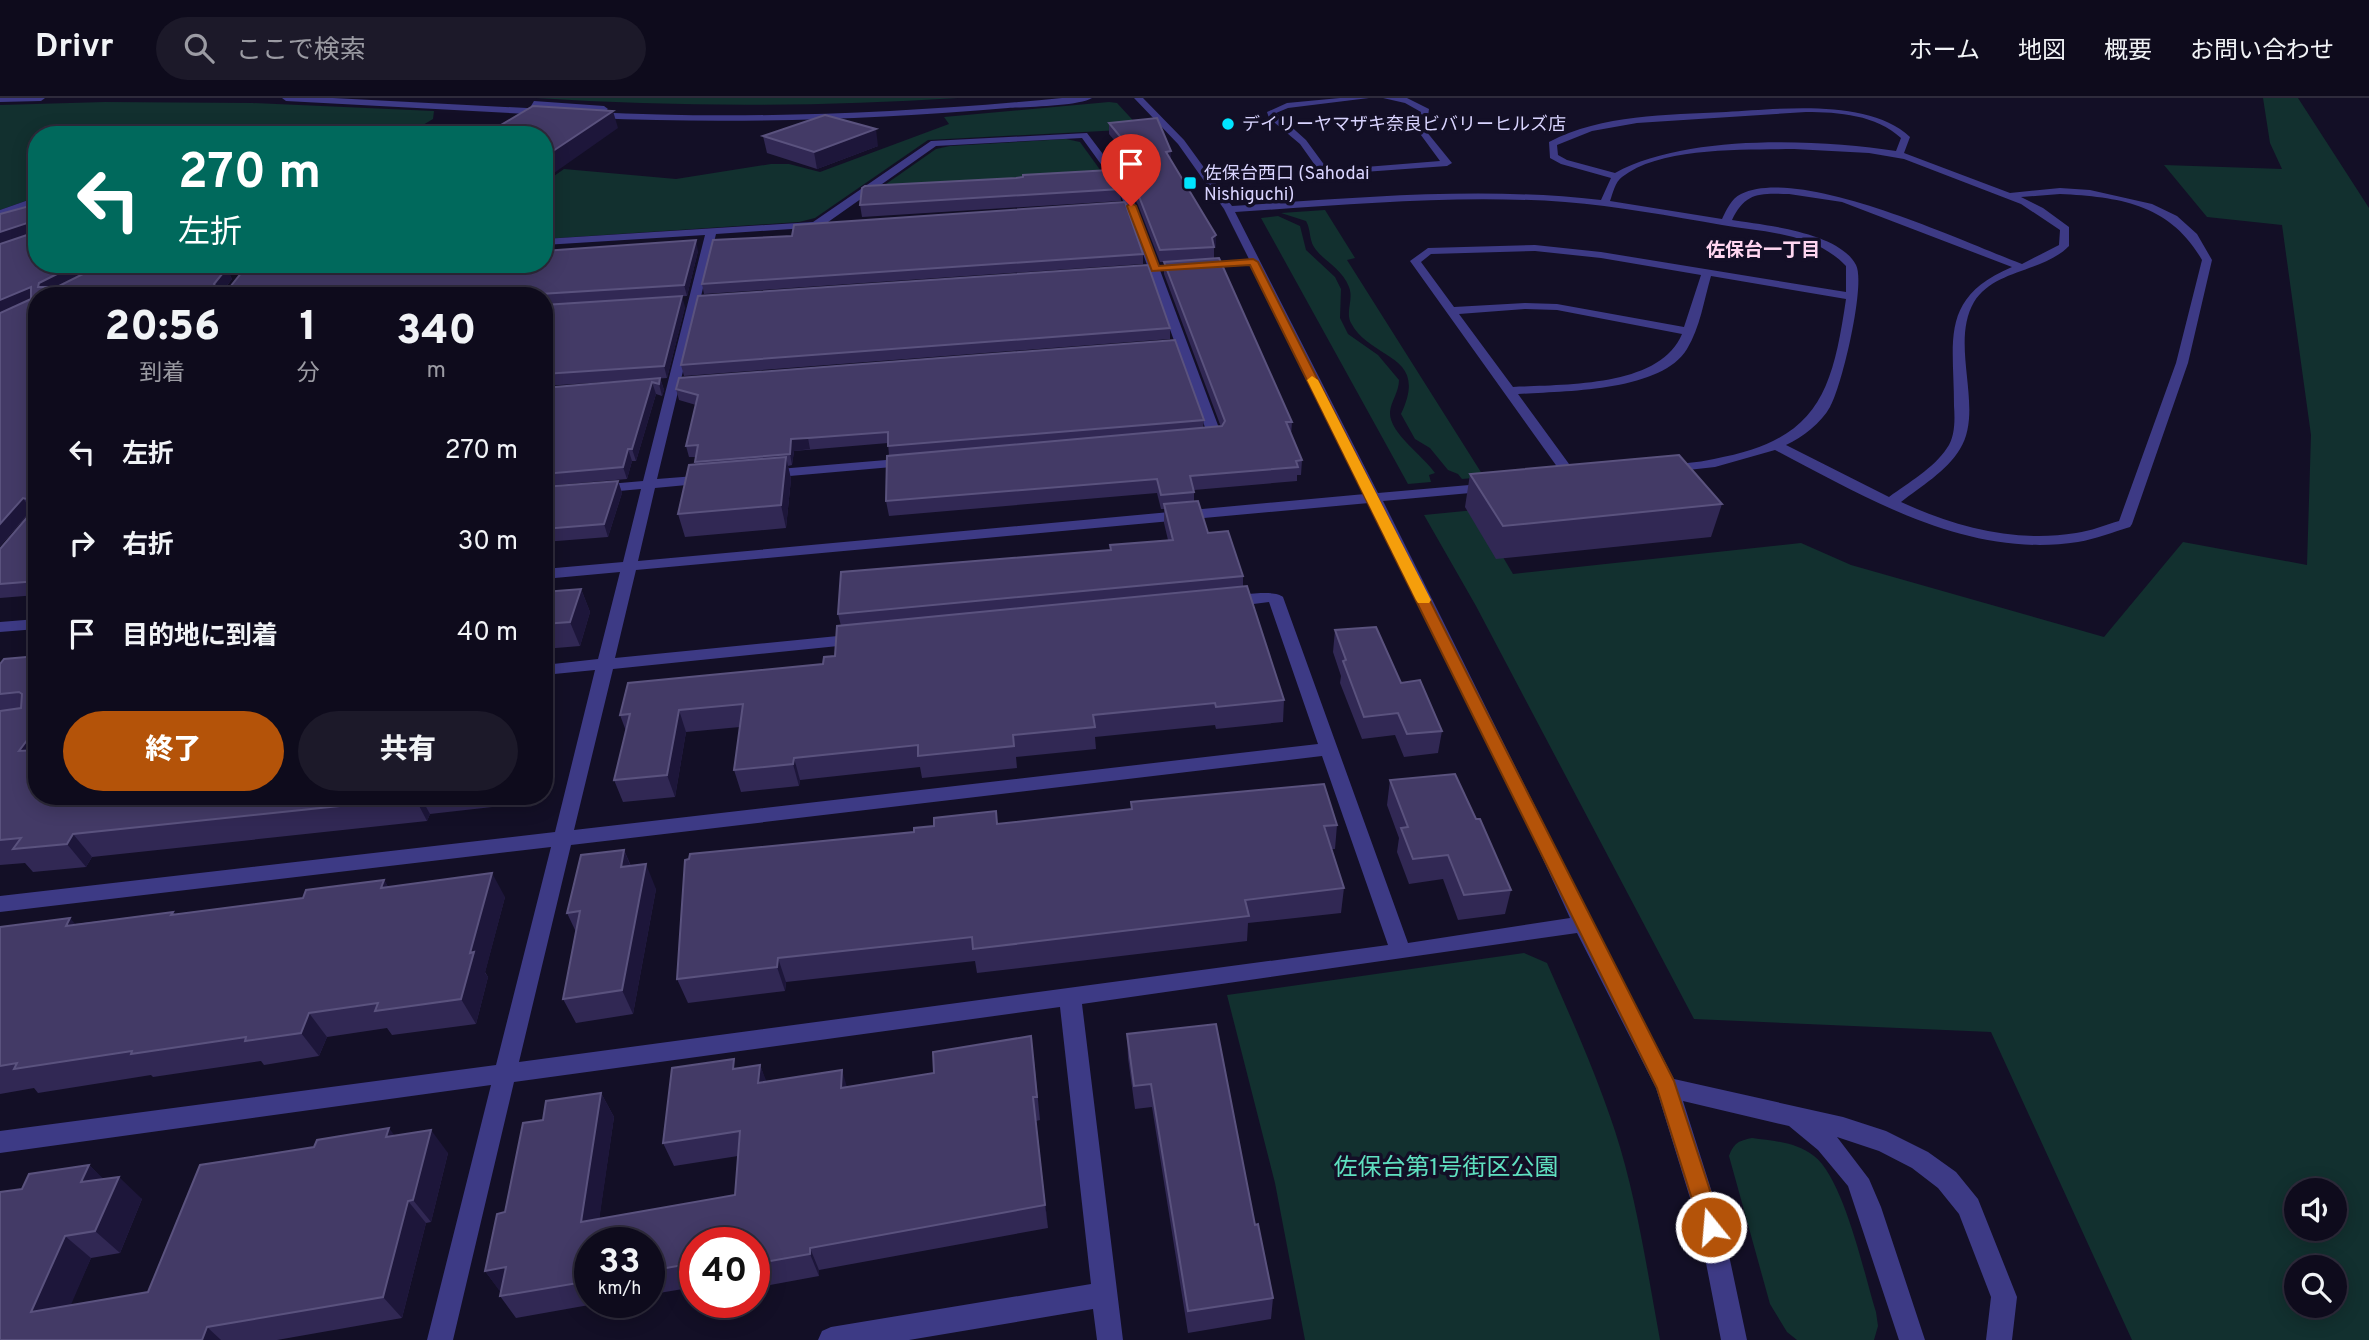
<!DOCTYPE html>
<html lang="ja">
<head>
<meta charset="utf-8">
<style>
  body { margin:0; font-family:Overpass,"Noto Sans JP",sans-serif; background:#1c1929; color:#f1f3f6; height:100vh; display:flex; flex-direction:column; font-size:26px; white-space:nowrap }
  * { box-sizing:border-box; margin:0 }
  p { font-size:23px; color:#9b9ba3 }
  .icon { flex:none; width:38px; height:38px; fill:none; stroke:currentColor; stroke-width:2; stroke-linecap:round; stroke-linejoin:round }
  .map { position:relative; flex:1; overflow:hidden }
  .sheet { position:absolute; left:28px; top:189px; width:525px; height:518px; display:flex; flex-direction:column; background:#0e0b1c; border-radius:28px; box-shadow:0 4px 18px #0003,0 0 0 2px #2e2b3b }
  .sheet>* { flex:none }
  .banner { position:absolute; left:28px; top:28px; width:525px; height:147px; border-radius:28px; box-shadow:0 4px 18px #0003,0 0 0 2px #2e2b3b; background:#00695c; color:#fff; overflow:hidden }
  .buttons { position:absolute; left:2284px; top:1080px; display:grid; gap:14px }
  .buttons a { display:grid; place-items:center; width:63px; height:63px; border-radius:50%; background:#0e0b1c; box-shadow:0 4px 18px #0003,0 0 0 2px #2e2b3b; font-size:35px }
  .speed { position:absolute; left:574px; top:1129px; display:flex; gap:14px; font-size:35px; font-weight:700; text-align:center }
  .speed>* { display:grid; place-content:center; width:91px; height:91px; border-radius:50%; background:#0e0b1c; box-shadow:0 4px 18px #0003,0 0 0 2px #2e2b3b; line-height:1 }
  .speed small { font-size:18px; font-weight:400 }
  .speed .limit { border:10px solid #d22; background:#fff; color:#111 }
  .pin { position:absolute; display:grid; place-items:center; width:60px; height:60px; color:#fff; margin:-72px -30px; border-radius:50% 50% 50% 0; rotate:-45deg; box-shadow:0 0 7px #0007 }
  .pin .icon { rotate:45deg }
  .me { position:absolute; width:77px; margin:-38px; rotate:343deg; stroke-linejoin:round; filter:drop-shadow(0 0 5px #0008) }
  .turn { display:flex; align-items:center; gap:24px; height:147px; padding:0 35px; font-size:32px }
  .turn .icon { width:91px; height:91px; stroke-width:2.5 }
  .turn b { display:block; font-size:49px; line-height:60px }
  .eta { display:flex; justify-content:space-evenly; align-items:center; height:119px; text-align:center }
  .eta b { font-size:42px; font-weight:800; line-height:49px }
  .action { display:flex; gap:14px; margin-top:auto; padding:14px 35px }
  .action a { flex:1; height:80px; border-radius:42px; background:#b45309; color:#fff; font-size:28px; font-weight:800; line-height:80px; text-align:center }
  .action a+a { background:#1c1929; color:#f1f3f6 }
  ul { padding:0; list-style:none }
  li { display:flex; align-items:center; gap:21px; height:91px; padding:0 35px }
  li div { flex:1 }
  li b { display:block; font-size:26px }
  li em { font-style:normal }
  header { display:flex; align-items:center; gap:42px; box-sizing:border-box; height:98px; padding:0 35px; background:#0e0b1c; border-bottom:2px solid #2e2b3b }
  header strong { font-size:33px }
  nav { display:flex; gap:38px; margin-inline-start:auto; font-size:24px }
  .search { width:490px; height:63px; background:#1c1929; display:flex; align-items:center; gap:18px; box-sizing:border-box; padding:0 24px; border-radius:38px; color:#9b9ba3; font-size:26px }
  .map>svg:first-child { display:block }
</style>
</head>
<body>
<header>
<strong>Drivr</strong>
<div class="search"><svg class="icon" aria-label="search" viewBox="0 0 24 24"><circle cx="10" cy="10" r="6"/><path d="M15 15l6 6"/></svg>ここで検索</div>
<nav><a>ホーム</a><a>地図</a><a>概要</a><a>お問い合わせ</a></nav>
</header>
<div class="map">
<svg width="2369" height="1242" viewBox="0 0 2369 1242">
  <rect width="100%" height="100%" fill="#130f26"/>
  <!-- green -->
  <g fill="#12302f" fill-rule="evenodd">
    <path d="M536,0H958C817,9 677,9 536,0Z"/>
    <path d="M2263,0H2298L2369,110V1242H2132L1991,934L1694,921L1476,508L1424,417L1475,412L1513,476L1801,445L1851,467L2104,539L2183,444L2307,467L2311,337L2282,127L2207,119L2164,67L2282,71L2270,45ZM2296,1092H2334V1130H2296ZM2296,1169H2334V1208H2296Z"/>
    <polygon points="105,4 252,5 434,13 433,21 406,37 37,37 37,99 0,112 0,7"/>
    <polygon points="1109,4 1117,5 1141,31 928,42 815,120 799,124 544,141 544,85 564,71 676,81 771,66 789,66 820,74 949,26 944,19"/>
    <polygon points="1066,41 1080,44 1106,80 876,93 936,51 950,48"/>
    <path d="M1325,112L1355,160L1347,162L1484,379L1462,381L1458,376L1448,372L1430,350L1415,341L1401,316C1430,255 1371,263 1351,225C1345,213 1354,202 1349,189C1342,170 1324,164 1314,149C1309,141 1311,132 1306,123L1281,115Z"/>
    <path d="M1278,118L1300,128L1306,152L1335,179L1341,191L1340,220L1348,236L1378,257L1399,282C1399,294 1391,303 1390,314C1389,335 1423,357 1435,375L1429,377L1431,384L1408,386L1261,120Z"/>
    <path d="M1524,855L1547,865C1571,920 1596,975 1615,1033C1637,1101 1647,1172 1660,1242H1305L1275,1085L1227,897Z"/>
    <path d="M1752,1040C1774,1043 1796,1044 1814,1058C1844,1081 1864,1176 1876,1214L1878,1228L1874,1242H1797L1787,1234L1770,1206L1729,1058C1734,1045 1738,1043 1752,1040Z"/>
  </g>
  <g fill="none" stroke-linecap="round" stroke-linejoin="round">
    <!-- minor -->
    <g fill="#3d3a85" fill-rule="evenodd">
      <polygon points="0,0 45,0 41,3 0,4"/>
      <polygon points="282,0 333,0 546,11 550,14 546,17 286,3"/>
      <path d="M1062,0H1092C1079,8 1026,9 1008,10C869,22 731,26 592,20L588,17L592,14C749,22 905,15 1062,0Z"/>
      <path d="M1134,0H1143L1184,42L1232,108C1354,100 1479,88 1601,102L1611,80L1561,66L1550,60L1549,44C1603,16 1666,17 1726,14C1780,11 1869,0 1910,39L1904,55L2010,95L2060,90L2090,92L2152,106L2177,118L2197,136L2212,162L2188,265L2132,426L2130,429C2113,434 2096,441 2078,444C1969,461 1868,401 1775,352L1715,369L1661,375V369C1678,365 1697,365 1714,361C1817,342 1832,297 1846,201L1711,178C1704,202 1700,230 1687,251C1661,294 1563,293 1518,296L1580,381L1573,385L1568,384L1410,163L1428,150L1535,147L1601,154L1846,194V168C1815,135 1764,134 1722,127C1670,118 1617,108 1565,104C1455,96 1345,107 1235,114L1378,395L1492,385L1499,389L1492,393L1383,403C1480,596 1574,790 1674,981L1843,1019L1886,1033L1928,1054L1956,1074L1978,1101L2017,1199L2012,1242H1986L1991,1199L1959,1116L1938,1090L1912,1070L1879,1053L1837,1039L1869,1081L1881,1109L1925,1242H1899L1848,1088L1818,1052L1789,1028L1683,1003L1723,1129L1747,1242H1721L1699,1129L1656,990L1577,835L1082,906L1123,1242H1097L1093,1211L909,1242H818L822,1233L831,1229L1091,1186L1060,909L514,984L453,1242H427L491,987L0,1055V1033L496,967L551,749L0,814V798L555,734L595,572L544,577V567L598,561L620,474L544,481V471L623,464L641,391L597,395L590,391L597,387L643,383L705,137L544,147V141L813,124L931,43L1087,35L1121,80L1136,108L1222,338C1216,344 1199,345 1193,339L1207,335L1126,108L1111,80L1082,40L936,48L821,129L716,136L657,381L708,377L715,381L708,385L655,390L638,463L1365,396L1252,167L1197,171L1192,168L1197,165L1249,161L1224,111L1178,46ZM1806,14C1839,14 1876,17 1901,40L1896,53C1817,41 1686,36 1615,75L1567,62L1558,57L1557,47L1592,33L1637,25ZM1794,51L1869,55L1904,61L2021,106L2060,132L2059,147L2022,166C1961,143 1800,67 1741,96C1731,101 1727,111 1722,121L1610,103C1613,95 1615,84 1622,79C1661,48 1747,52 1794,51ZM1789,96L1842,104L2012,169C1939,200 1954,242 1954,308C1955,322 1955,339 1947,350C1934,370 1908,385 1889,399L1786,347C1803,339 1821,325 1830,309C1842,289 1866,186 1856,167C1839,134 1764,127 1732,122C1745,94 1760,95 1789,96ZM2060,96C2120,99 2170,106 2202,162L2176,265L2119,423C2105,427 2091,433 2076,435C2016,445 1955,429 1901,404C1920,389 1947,373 1960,351C1985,311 1949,247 1974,204C1994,171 2044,174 2069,148V129L2043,110L2021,99ZM1535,153L1601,160L1701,177L1684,229L1557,206L1525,205L1454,209L1421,164L1431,156ZM1525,211L1557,212L1682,236C1660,290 1563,286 1513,289L1459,216ZM1369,405L1512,694L1570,820L1408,845L1283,499C1275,491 1230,496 1222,504L1230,509L1269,504L1318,646L574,732L613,571L858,546L866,541L858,536L615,560L636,472ZM1322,658L1388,847L519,964L571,747Z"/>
      <polygon points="1340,0 1369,0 1288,10 1276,15 1306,42 1328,72 1440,63 1418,33 1421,14 1405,5 1383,0 1407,0 1429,11 1426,33 1452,65 1447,68 1322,77 1300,46 1269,20 1267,14 1287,5"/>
      <polygon points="534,3 604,8 608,11 604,14 531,8"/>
      <polygon points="37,99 37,105 0,118 0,112"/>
      <polygon points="910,360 917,364 915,367 767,380 760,376 767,372"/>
      <polygon points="37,521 37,531 0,534 0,524"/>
    </g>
  </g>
  <!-- wall -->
  <g fill="#312854">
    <polygon points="1109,25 1171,53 1171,63 1216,137 1216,149 1214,150 1214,160 1292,324 1291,337 1302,362 1301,377 1297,377 1297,383 1194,392 1194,403 1208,435 1243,478 1243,488 1284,602 1283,624 1216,631 1215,627 1095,639 1096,651 1016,659 1017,670 922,680 920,669 800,682 799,688 741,694 734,672 740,629 686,634 675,699 623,704 614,682 626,633 620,617 823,566 835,558 841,528 838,516 1110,452 1110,447 1168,442 1164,425 1164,411 1161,411 1157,395 889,418 886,403 889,358 888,345 794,353 792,367 788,368 791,381 786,430 685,439 678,416 695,366 696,359 689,359 686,348 696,307 679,302 676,291 1204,322 1203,330 1221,329 1164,176 1164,164 1160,164 1138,107 1125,83 1125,72 1129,71 1121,60 1120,49 1109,36"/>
    <polygon points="763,38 878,48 817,71 767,55"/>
    <polygon points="1120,91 1121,103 862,119 860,107"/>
    <polygon points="37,106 37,166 227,171 232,181 226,189 698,153 687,198 632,201 685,209 667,280 544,288 544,198 37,198 37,497 0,500 0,451 30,416 31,413 0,448 0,116"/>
    <polygon points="792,138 1143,156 1143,166 704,196 702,186"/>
    <polygon points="1170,230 1170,241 684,278 681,267"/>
    <polygon points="660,280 664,292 662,298 656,296 636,363 632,363 627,381 544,388 544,290"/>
    <polygon points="1470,376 1722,406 1711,439 1496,461 1465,409"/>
    <polygon points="618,383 622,395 608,439 544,444 544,389"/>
    <polygon points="581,491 590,514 580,548 544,551 544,494"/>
    <polygon points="1335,532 1401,585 1442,633 1438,655 1404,659 1395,637 1362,641 1340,585 1341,578 1333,554"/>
    <polygon points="37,558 37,698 522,698 520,706 430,716 427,723 92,759 86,769 33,774 25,765 0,767 0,566"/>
    <polygon points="1390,682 1476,721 1511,792 1505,816 1458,822 1443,781 1409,786 1397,754 1399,740 1387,707"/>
    <polygon points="1131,704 1337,727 1335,751 1331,751 1344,790 1341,815 1248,825 1247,843 977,875 975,863 786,884 785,893 688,905 677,881 998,726 1131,711"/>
    <polygon points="624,752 631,768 656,791 633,916 576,925 563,901 576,834 567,815"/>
    <polygon points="384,782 388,789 505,799 485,874 488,879 476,926 392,937 387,930 327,939 319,958 264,967 261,963 153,979 151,977 38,995 34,990 0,996 0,829 75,826 173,814 175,816 303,800"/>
    <polygon points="1127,936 1255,1127 1273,1200 1271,1221 1188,1235 1152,1009 1135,1011 1128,960"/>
    <polygon points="1034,962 1040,1022 1036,1023 1048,1130 819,1172 819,1178 754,1190 754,1144 695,1144 695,1189 659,1195 658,1201 649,1203 649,1144 590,1144 590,1204 606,1204 516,1220 500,1198 501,1194 485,1173 505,1114 543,1022 601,995 614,1019 599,1121 735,1097 738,1058 674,1068 663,1045 738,970 760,967 766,984 847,989"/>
    <polygon points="394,1038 448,1055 431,1124 426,1125 402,1220 277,1242 0,1242 22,1091 89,1067 103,1081 142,1101 120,1155 91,1160 70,1207 148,1194"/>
    <polygon points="611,1204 644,1204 614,1209"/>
  </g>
  <!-- shaded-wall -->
  <g fill="#1d163a">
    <polygon points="613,13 618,30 544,82 544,59"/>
    <polygon points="876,31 878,48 817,71 814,54"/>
    <polygon points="1171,53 1171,64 1166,54"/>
    <polygon points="30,124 36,135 0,146 0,134"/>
    <polygon points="1216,137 1216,149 1214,150 1212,140"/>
    <polygon points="696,142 698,153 687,198 684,187"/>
    <polygon points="77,166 104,166 46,196 38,189 39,185"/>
    <polygon points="216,166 232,166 227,171 232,181 220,196 214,186 212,171"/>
    <polygon points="31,189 37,200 0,216 0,202"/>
    <polygon points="682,198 685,209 667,280 664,268"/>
    <polygon points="660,280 664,292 662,298 659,286"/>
    <polygon points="652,284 656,296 636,363 632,351"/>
    <polygon points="808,340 810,351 794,353 792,367 790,356 791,341"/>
    <polygon points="628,351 632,363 627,381 623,369"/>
    <polygon points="786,359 791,381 786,430 781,407"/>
    <polygon points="618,383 622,395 608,439 604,426"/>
    <polygon points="23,400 31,412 0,448 0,426"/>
    <polygon points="581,491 590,514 580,548 570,524"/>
    <polygon points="679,612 686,634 675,699 667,677"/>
    <polygon points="37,629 37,675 19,653"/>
    <polygon points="794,660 800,682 799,688 793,666"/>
    <polygon points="415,698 420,698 430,716 427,723 415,700"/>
    <polygon points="516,698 522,698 520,706"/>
    <polygon points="73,736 92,759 86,769 67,746"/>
    <polygon points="624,752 634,777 621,769"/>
    <polygon points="646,766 656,791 633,916 622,892"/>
    <polygon points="492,775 505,799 485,875 488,879 476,926 461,901 470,855"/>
    <polygon points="384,782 399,806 381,790"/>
    <polygon points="70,820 91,844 66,828"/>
    <polygon points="778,860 786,884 785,893 777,869"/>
    <polygon points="309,915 327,939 319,958 301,935"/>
    <polygon points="760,967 769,990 758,985"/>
    <polygon points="842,972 849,996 841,990"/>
    <polygon points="601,995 614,1019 596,1144 581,1124"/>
    <polygon points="1033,999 1036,1023 1048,1130 1045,1107"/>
    <polygon points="389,1030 406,1053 386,1039"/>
    <polygon points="431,1032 448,1055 431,1124 413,1102"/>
    <polygon points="89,1067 113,1090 81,1084"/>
    <polygon points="119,1079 142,1101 120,1155 95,1133"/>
    <polygon points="408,1103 426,1125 402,1220 383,1199"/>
    <polygon points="65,1138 91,1160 59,1235 31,1214"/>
    <polygon points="810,1150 819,1172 819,1178 810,1156"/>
    <polygon points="506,1169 501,1195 485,1173"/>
    <polygon points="649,1178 659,1195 658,1201 649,1186"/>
    <polygon points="207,1229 221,1242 202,1242"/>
  </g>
  <!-- building -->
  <g fill="#433a66" stroke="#5a527e" stroke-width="2">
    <polygon points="533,8 613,13 544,59 544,37 484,37"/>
    <polygon points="825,17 876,31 814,54 763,38"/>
    <polygon points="1157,20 1171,53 1166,54 1216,137 1212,140 1214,149 1160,152 1138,96 1125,72 1137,71 1120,49 1128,48 1109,25"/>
    <polygon points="1110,72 1120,91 860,107 862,90 865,88 1016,80 1023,79 1023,77"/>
    <polygon points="1125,104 1143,156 702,186 713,142 792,138 794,127"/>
    <polygon points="37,106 37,166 77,166 39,185 38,189 57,189 103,166 216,166 212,171 227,170 214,186 216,190 230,189 246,169 286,166 544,166 544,153 696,142 684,187 540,196 539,198 37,198 37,483 0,486 0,451 30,416 31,402 23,400 0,426 0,215 31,201 31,189 0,202 0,146 33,135 34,127 30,124 0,134 0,116"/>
    <polygon points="1219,160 1292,324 1286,324 1302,362 1296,363 1298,369 1190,378 1194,394 1161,397 1157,381 886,403 887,358 1222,328 1225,323 1164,164"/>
    <polygon points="1148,167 1170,230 681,267 698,198"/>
    <polygon points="682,198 664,268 544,276 544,207"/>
    <polygon points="1175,242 1204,322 888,348 888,334 808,340 791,341 790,356 695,364 698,347 686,348 698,297 676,291 679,280"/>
    <polygon points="660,280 659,286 652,284 632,351 628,351 623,369 544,376 544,290"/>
    <polygon points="1679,357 1722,406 1503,428 1470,376"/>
    <polygon points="786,359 781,407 678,416 689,367"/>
    <polygon points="618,383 604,426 544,431 544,389"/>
    <polygon points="1198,403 1208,435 1228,433 1243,478 838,516 841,474 1111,452 1110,447 1173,442 1164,406"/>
    <polygon points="1247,488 1284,602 1216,609 1215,605 1093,617 1095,629 1013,637 1014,648 918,658 918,647 794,660 793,666 734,672 743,606 679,612 667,677 614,682 630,616 620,617 628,585 823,566 824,559 835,558 837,528"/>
    <polygon points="581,491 570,524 544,526 544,494"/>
    <polygon points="1376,529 1401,585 1420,582 1442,633 1407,636 1398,615 1364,619 1343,563 1346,562 1335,532"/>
    <polygon points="37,558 37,629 19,653 37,652 37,698 415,698 415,700 73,736 67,746 13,751 21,740 0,742 0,613 21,610 22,596 19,594 0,596 0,566 4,561"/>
    <polygon points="1455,676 1476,721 1480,721 1511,792 1464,797 1448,757 1413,761 1401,730 1408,729 1390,682"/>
    <polygon points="1324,686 1337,727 1324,728 1344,790 1245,802 1249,818 973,851 972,839 778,860 777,869 677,881 685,762 689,761 690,756 914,734 914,730 934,728 934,720 996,713 997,726 1132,711 1131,704"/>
    <polygon points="624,752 621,769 646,766 622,892 563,901 580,813 567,815 581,757"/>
    <polygon points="492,775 470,855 474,854 461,901 375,913 378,905 309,915 301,935 245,943 246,939 131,956 132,953 14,971 17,965 0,968 0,829 70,820 66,828 173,814 171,817 303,800 306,792 384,782 381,790"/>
    <polygon points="1216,926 1255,1127 1258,1126 1273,1200 1188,1213 1151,986 1134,988 1127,936"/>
    <polygon points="1031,938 1037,999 1033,999 1045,1107 810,1150 810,1156 754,1166 754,1144 695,1144 695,1165 649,1173 649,1144 590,1144 590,1183 500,1198 506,1169 485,1173 497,1116 505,1114 523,1025 543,1022 546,1003 601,995 581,1124 735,1097 740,1033 663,1045 672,970 734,961 733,971 760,967 758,985 842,972 841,990 934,975 933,954"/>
    <polygon points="389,1030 386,1039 431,1032 413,1102 408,1103 383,1199 207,1229 202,1242 0,1242 0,1094 22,1091 29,1076 89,1067 81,1084 119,1079 95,1133 65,1138 31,1214 148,1194 200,1067 314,1049 317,1042"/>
  </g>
  <!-- route -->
  <polygon fill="#b45309" stroke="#753606" stroke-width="2" points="1131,105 1136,108 1159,168 1253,161 1258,164 1674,983 1722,1129 1719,1136 1711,1140 1703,1136 1657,990 1250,167 1152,173 1127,108"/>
  <!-- slow -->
  <polygon fill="#f59e0b" points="1312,278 1318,282 1431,502 1429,505 1418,505 1416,502 1307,282"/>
  <!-- markers -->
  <g fill="#00e5ff" stroke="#130f26" stroke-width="2.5">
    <circle cx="1228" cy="26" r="7"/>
    <rect x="1183" y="78" width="14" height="14" rx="3.5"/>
  </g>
  <g text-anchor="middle" stroke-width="7" stroke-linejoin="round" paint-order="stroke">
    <!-- far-poi labels -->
    <g font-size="18" fill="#d9d4ff" stroke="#130f26" text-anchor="start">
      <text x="1242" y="32">デイリーヤマザキ奈良ビバリーヒルズ店</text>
      <text x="1204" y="81">佐保台西口 (Sahodai<tspan x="1204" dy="21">Nishiguchi)</tspan></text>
    </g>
    <!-- far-neighbourhood labels -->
    <g font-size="19" font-weight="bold" fill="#ffd6f0" stroke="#130f26">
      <text x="1763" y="158">佐保台一丁目</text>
    </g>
    <!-- near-park labels -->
    <g font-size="24" fill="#5fe0c0" stroke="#130f26">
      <text x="1446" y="1077">佐保台第1号街区公園</text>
    </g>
  </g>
</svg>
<div class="buttons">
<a><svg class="icon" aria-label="sound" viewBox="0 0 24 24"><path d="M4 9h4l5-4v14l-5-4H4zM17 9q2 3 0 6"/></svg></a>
<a><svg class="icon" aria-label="search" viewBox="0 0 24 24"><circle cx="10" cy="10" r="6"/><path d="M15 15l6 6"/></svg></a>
</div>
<div class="speed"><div>33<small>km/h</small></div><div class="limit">40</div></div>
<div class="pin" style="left:1131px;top:108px;background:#d93025"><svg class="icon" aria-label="arrive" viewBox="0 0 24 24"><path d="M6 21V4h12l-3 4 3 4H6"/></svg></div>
<svg class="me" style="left:1711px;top:1129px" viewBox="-20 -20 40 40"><circle r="17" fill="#b45309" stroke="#fff" stroke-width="3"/><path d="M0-11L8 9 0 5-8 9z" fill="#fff"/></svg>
<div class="banner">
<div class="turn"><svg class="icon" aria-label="left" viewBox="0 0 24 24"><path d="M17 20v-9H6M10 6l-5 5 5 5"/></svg><div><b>270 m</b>左折</div></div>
</div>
<section class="sheet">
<div class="eta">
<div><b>20:56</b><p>到着</p></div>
<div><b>1</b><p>分</p></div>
<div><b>340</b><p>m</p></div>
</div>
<ul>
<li><svg class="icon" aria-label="left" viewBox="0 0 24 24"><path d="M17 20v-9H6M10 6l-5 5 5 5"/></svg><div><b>左折</b></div><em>270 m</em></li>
<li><svg class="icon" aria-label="right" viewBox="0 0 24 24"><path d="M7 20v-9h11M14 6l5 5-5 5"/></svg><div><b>右折</b></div><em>30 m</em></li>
<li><svg class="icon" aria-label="arrive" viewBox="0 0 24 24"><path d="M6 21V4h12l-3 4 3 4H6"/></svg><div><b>目的地に到着</b></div><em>40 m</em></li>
</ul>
<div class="action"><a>終了</a><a>共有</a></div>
</section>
</div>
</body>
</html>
